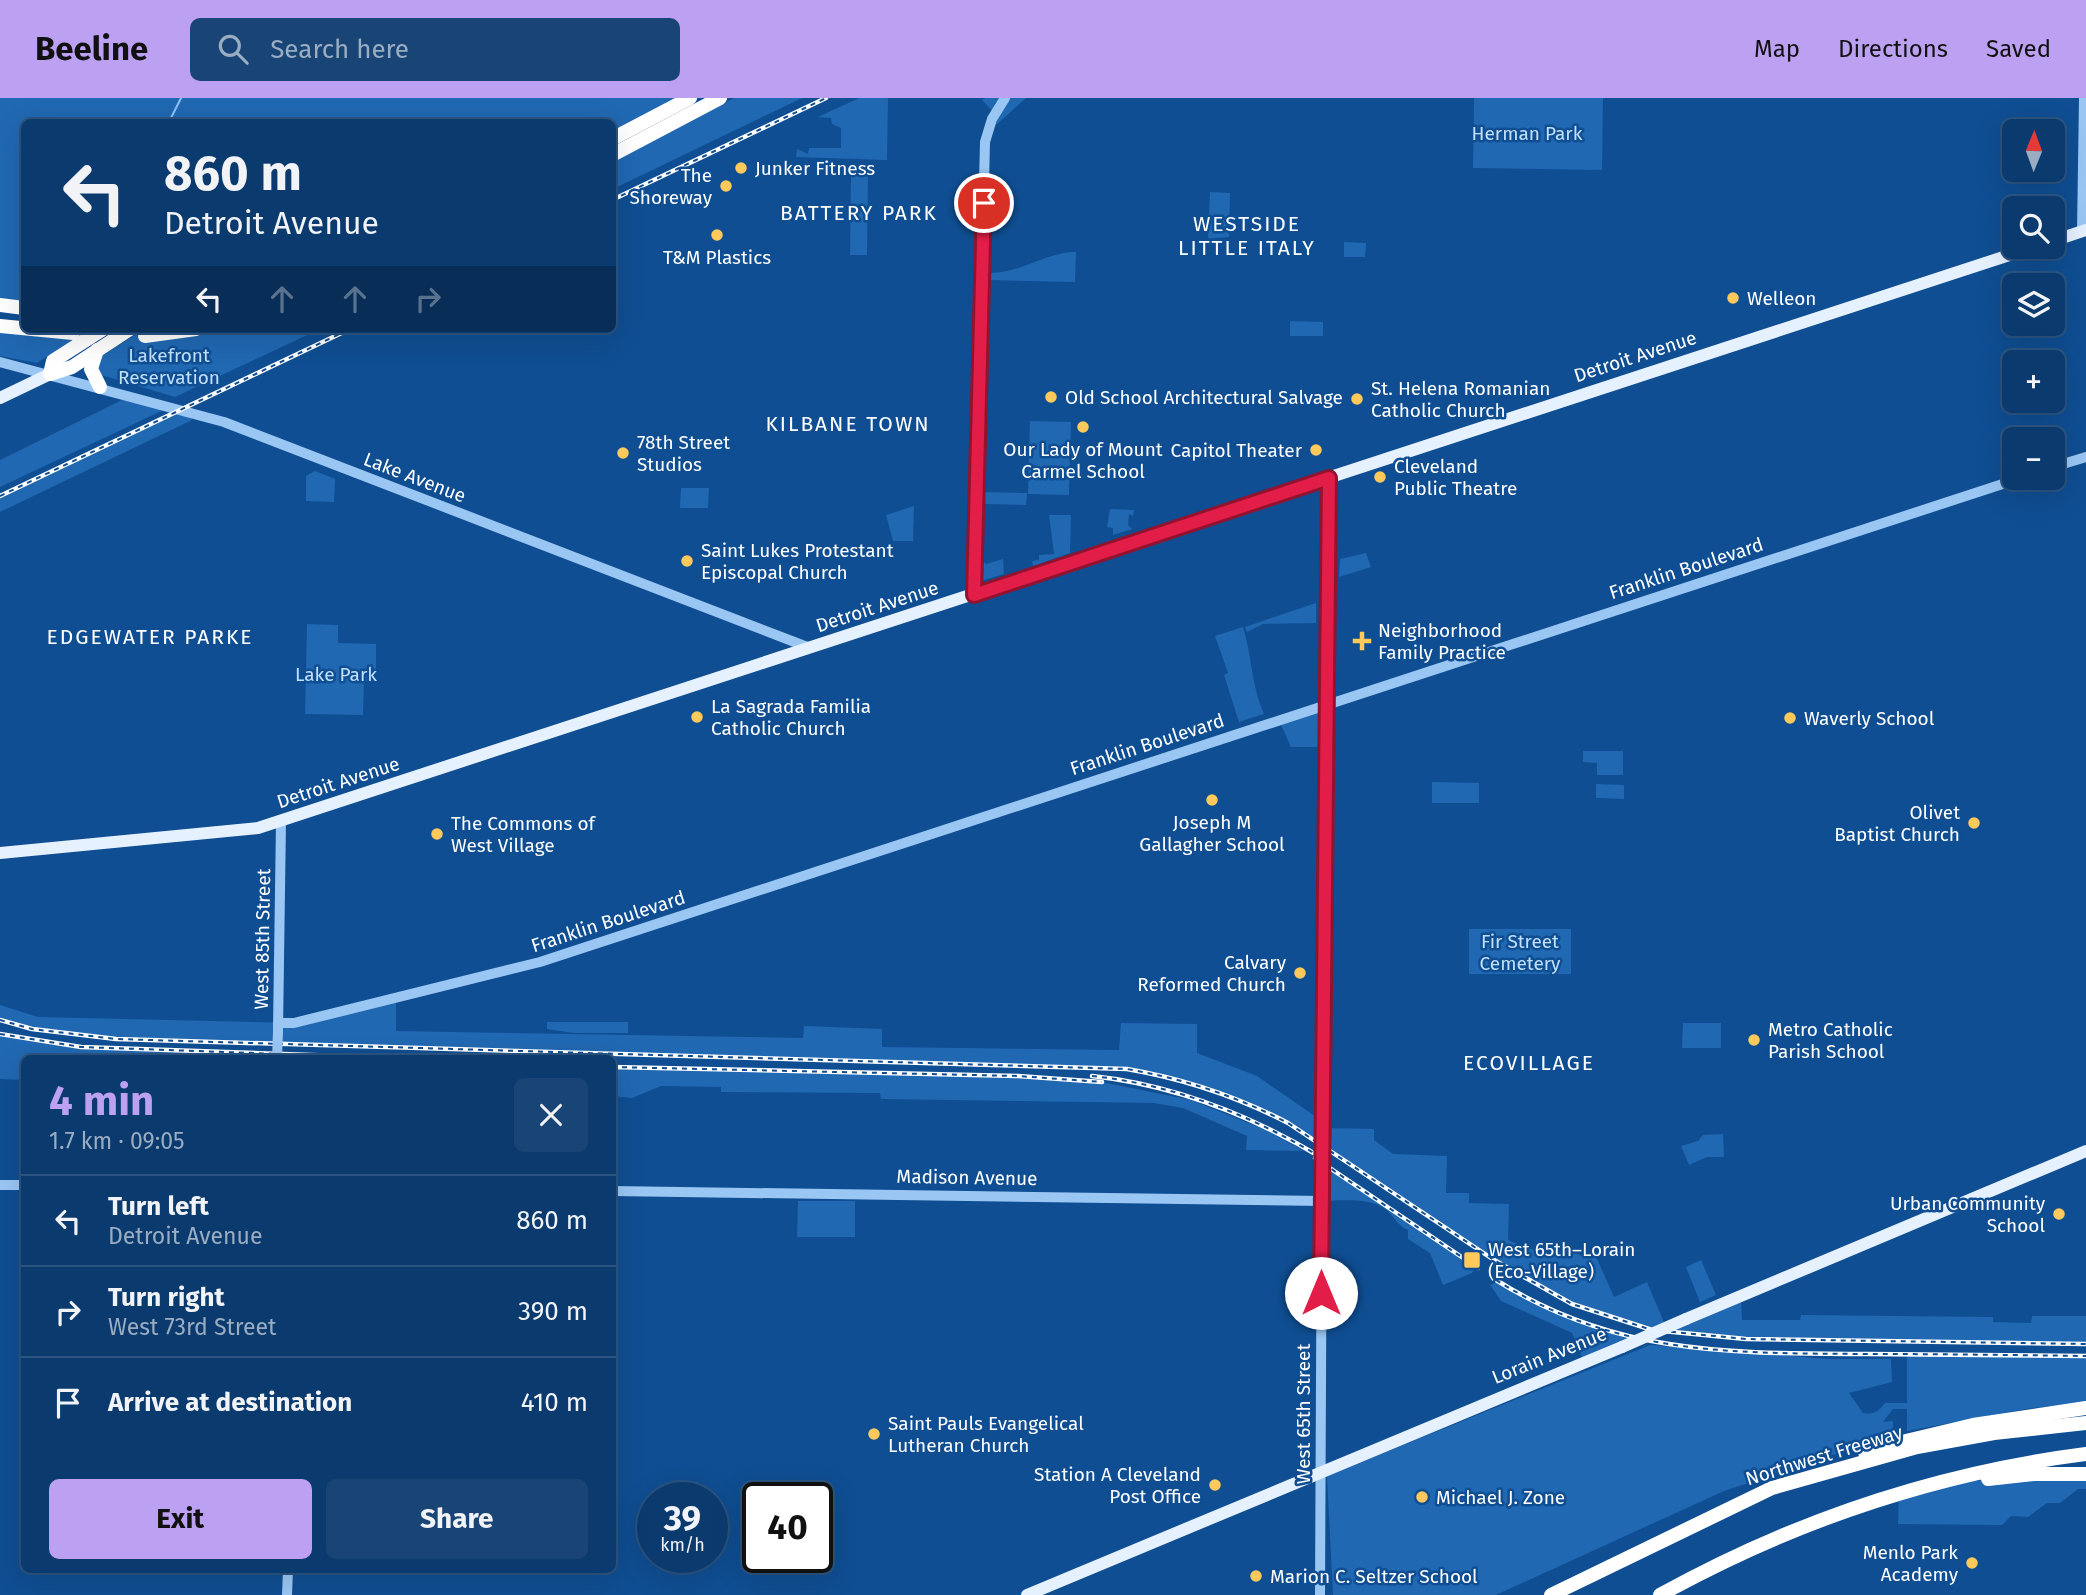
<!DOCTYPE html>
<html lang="en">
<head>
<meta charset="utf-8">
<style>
  body { margin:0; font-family:"Fira Sans",sans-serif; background:#194576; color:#f1f3f6; height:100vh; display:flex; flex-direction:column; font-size:26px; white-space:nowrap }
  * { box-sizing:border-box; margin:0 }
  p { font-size:23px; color:#9aadc2 }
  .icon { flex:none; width:38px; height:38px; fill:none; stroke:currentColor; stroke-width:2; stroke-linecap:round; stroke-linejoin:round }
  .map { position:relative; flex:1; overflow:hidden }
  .panel { position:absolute; left:21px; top:957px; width:595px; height:518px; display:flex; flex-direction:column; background:#0b3a6e; border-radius:10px; box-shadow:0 7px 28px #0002,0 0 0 2px #2b5481 }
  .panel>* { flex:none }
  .hud { position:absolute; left:21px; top:21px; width:595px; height:214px; border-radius:10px; box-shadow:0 7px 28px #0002,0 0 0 2px #2b5481; background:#0b3a6e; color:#f1f3f6; overflow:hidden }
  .needle { width:46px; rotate:1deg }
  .buttons { position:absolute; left:2002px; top:21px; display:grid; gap:14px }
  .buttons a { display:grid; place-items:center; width:63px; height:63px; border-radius:10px; background:#0b3a6e; box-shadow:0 7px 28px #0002,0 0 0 2px #2b5481; font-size:35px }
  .speed { position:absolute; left:637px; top:1384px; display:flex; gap:14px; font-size:35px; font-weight:700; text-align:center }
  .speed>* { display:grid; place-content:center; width:91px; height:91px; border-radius:50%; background:#0b3a6e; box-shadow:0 7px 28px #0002,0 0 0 2px #2b5481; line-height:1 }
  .speed small { font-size:18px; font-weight:400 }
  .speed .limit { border:4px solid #111; border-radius:10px; background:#fff; color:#111 }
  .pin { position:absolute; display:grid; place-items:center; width:60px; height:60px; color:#fff; margin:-30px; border:4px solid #fff; border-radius:50%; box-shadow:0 2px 7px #0007 }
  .me { position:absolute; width:77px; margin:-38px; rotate:0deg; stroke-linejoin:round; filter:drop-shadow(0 0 5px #0008) }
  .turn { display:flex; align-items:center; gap:24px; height:147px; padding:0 28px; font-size:32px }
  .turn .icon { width:91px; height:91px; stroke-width:2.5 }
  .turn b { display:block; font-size:49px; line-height:60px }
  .lanes { display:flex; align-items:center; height:66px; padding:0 28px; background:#0003; justify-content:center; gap:35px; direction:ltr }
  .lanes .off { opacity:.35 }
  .round { display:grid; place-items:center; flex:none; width:74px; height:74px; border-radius:10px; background:#194576 }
  .head { display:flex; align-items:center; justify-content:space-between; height:119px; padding:0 28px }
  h1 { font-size:42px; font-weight:700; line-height:52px; color:#bca0f2 }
  .action { display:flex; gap:14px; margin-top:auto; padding:14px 28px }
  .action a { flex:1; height:80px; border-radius:10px; background:#bca0f2; color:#111; font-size:28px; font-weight:700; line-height:80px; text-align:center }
  .action a+a { background:#194576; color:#f1f3f6 }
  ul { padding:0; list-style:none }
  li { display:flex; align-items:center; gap:21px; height:91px; padding:0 28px; border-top:2px solid #2b5481 }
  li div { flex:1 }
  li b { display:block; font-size:26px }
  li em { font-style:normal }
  header { display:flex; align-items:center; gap:42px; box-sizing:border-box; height:98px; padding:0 35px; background:#bca0f2; color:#111 }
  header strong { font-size:33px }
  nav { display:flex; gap:38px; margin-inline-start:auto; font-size:24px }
  .search { width:490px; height:63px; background:#194576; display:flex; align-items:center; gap:18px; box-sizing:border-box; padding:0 24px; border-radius:10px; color:#9aadc2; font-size:26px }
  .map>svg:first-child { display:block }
</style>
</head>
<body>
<header>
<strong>Beeline</strong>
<div class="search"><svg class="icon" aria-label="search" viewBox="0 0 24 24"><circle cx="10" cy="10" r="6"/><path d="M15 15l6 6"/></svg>Search here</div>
<nav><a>Map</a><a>Directions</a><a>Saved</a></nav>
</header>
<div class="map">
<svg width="2086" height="1497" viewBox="0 0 2086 1497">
  <rect width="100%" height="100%" fill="#0f4e92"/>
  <!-- green -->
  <g fill="#2068b2">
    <polygon points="0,0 678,0 613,34 612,24 24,24 24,206 0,203"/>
    <polygon points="734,0 802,0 613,91 613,63"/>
    <polygon points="859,0 888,0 887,62 796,59 797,51 808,56 809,50 841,50 841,30 832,26 831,20 818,19"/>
    <polygon points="986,0 1026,0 997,26 989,27 994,15 982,2"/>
    <polygon points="1474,0 1603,0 1602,72 1473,70"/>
    <polygon points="851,77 868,77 867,157 850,157"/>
    <polygon points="1210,94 1230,95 1229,139 1208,141"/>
    <polygon points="1344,144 1366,145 1365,159 1344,159"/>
    <path d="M1076,154L1075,184L988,182V175C1020,176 1045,154 1076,154Z"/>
    <polygon points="1290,223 1323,224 1323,238 1290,238"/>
    <polygon points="91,231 37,265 0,258 0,232"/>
    <polygon points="144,231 182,231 188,237 209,231 320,231 175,299 98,276 99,260"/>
    <polygon points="122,302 172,308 0,389 0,362"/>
    <polygon points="183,311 198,316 190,323 0,414 0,398"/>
    <polygon points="1030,323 1071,324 1069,397 1028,396"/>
    <polygon points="315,373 335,381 334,404 306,403 306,378"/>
    <polygon points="681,390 709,390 708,410 680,410"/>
    <polygon points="984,394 1027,395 1026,407 984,406"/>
    <polygon points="914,408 913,443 893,443 886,417"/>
    <polygon points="1110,411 1134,412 1133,418 1129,416 1128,427 1132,431 1113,437 1113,430 1107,429"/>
    <polygon points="1049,417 1071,417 1070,455 1033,468 1032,463 1039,462 1039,457 1054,456"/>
    <polygon points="1366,455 1371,469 1339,479 1340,461"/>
    <polygon points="1003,461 1004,476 981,483 982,462 986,466"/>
    <polygon points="1316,505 1316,525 1263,526 1247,534 1245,529"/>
    <polygon points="307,526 338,527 338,545 376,546 376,584 364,584 363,617 305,616"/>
    <path d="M1243,529C1252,558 1251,587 1264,616L1239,624L1224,577L1228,575L1215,538Z"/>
    <polygon points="1326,606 1326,649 1291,649 1279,622"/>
    <polygon points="1583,653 1623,653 1623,677 1597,677 1597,665 1583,664"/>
    <polygon points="1432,684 1479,685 1479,705 1432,705"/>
    <polygon points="1596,686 1624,687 1624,701 1596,700"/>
    <rect x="1469" y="831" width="102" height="45"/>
    <path d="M396,900V933L803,940L804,928L882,931V949L1119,952L1121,925L1197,926V955L1257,978L1322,1023V1030L1374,1031V1042L1393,1056L1447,1058L1446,1095H1469V1105L1509,1106L1508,1142L1528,1151L1572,1153L1582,1158L1594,1154L1614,1199L1647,1184L1666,1229L1741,1198L1742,1222H1800L1801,1217L1993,1219V1224L2031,1225L2032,1218H2086V1246L1746,1241L1652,1232L1572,1206L1494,1162L1288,1025C1236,998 1185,981 1127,971L116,941L32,931L0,922V907L38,919L294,925Z"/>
    <polygon points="547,924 628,924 628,935 574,935 547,931"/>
    <polygon points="1683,925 1721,925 1721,950 1682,950"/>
    <polygon points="0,936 81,949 277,957 277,961 24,961 24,982 0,981"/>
    <polygon points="613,969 1092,982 1191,1002 1266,1032 1304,1053 1246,1052 1247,1038 1183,1010 1154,1005 881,1001 880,995 721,994 721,989 661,988 632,1000 613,998"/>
    <polygon points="1723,1036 1724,1059 1707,1059 1689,1067 1681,1048 1698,1043 1703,1037"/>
    <path d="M1322,1064L1476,1169L1472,1175L1443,1187L1430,1155L1408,1141V1132C1396,1127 1394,1117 1384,1110C1366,1099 1341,1103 1322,1103Z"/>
    <polygon points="798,1103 855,1103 855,1139 797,1139"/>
    <polygon points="1701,1162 1716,1197 1700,1204 1686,1169"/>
    <polygon points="1499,1183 1576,1222 1638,1241 1584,1264 1572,1235 1501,1203 1490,1187"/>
    <path d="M1650,1247L1829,1261H1891L1892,1284L1849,1295L1863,1315C1874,1317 1879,1313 1885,1305H1907V1256L2086,1258V1304L2026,1311L1907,1333V1311H1893L1883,1324L1893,1323V1337L1724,1393L1496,1497H1333L1327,1378Z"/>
    <polygon points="2086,1376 2086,1391 2078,1391 2060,1405 2047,1405 2028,1419 2011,1418 2002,1427 1898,1426 1899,1396 1993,1380"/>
  </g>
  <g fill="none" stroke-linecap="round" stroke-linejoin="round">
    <!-- stream -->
    <polyline stroke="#8bc2f8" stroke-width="2" points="170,22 181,0"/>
    <!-- tertiary -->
    <g stroke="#9ac6f4" stroke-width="10">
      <polyline points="2082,134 2084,0"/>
      <polyline points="0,264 224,324 810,550"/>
      <polyline points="2053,369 2086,359"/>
      <polyline points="974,497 985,44 992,21 1005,0"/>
      <polyline points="278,925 294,925 540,864 2021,380"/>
      <polyline points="278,932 281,723"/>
      <polyline points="1322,1040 1329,380"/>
      <polyline points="0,1087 24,1087"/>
      <polyline points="612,1093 1322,1103"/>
      <polyline points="287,1497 288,1472"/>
      <polyline points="1320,1497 1322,1069"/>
    </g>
    <!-- primary -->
    <g stroke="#e6f1ff" stroke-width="12">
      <polyline points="2053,143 2086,132"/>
      <polyline points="0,300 50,276"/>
      <polyline points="0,755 258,730 2034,149"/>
      <polyline points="1686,1221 2086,1053"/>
      <polyline points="1027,1497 1622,1249"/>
    </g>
    <!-- motorway -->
    <g stroke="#fff" stroke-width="14">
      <polyline points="612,41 690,0"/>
      <polyline points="612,57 720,0"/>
      <polyline points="0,207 24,210"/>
      <polyline points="0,228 73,235"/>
      <polyline points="145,238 196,231"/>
      <polyline points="97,252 91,271 100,289"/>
      <polyline points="50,276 72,269 130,231"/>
      <polyline points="50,276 53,263 103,231"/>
      <polyline points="1864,1353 1973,1327 2086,1310"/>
      <polyline points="1988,1381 2034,1376 2086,1376"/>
      <polyline points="1551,1497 1772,1390 1917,1349 1994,1335 2086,1325"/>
      <path d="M1660,1497C1792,1424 1936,1375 2086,1356"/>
    </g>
    <!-- rail casing -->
    <g stroke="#fff" stroke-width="4.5">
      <g id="rail">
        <polyline points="612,102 826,0"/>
        <polyline points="468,232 468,231"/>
        <polyline points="0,398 350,231"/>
        <path d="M0,922L32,931L116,941L1127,971C1185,981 1236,998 1288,1025L1494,1162L1572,1206L1652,1232L1746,1241L2086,1246"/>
        <polyline points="0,936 81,949 425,961"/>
        <polyline points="612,969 1018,978 1102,984"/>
        <path d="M1092,978C1176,987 1251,1017 1324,1061"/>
        <polyline points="1315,1060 1478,1170"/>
        <path d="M1496,1182C1617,1258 1731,1255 1867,1256C1940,1256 2013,1257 2086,1258"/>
      </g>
    </g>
    <!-- rail -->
    <use href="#rail" stroke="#0f4e92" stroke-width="2" stroke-dasharray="5" stroke-linecap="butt"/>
    <!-- tertiary-bridge -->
    <g stroke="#9ac6f4" stroke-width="10">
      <polyline points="277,961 278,933"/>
      <polyline points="1322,1040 1322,1069"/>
    </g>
    <!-- primary-bridge -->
    <polyline stroke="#e6f1ff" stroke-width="12" points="1622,1249 1686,1221"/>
  </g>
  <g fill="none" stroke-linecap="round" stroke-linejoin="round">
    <!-- route casing -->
    <g stroke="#92132f" stroke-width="18">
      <polyline id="route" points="984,105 974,497 1329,380 1321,1195"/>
    </g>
    <!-- route -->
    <use href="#route" stroke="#e11d48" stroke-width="12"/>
  </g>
  <!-- markers -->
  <g fill="#ffc95c" stroke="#0f4e92" stroke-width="2.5">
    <circle cx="741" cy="70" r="7"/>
    <circle cx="726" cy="88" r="7"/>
    <circle cx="717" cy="137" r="7"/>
    <circle cx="1733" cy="200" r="7"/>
    <circle cx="1051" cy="299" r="7"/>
    <circle cx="1357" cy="301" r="7"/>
    <circle cx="1083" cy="329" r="7"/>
    <circle cx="1316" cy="352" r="7"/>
    <circle cx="623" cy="355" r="7"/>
    <circle cx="1380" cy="379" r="7"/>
    <circle cx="687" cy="463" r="7"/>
    <path d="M1358.5 532.5h7v7h7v7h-7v7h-7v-7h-7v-7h7z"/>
    <circle cx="697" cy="619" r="7"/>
    <circle cx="1790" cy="620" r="7"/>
    <circle cx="1212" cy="702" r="7"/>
    <circle cx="1974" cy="725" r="7"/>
    <circle cx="437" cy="736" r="7"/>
    <circle cx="1300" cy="875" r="7"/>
    <circle cx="1754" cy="942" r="7"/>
    <circle cx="2059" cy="1116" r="7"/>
    <rect x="1463" y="1153" width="18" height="18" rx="3.5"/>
    <circle cx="874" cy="1336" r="7"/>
    <circle cx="1215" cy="1387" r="7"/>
    <circle cx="1422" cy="1399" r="7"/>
    <circle cx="1972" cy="1465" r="7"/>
    <circle cx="1256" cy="1478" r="7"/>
  </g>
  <g text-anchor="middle" stroke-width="5" stroke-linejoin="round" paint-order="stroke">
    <!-- park labels -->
    <g font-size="19" fill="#c1e0fe" stroke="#0f4e92">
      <text x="1527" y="42">Herman Park</text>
      <text x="169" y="264">Lakefront<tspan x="169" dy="22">Reservation</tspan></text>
      <text x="336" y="583">Lake Park</text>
      <text x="1520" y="850">Fir Street<tspan x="1520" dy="22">Cemetery</tspan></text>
    </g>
    <!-- poi labels -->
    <g font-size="19" fill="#fff" stroke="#0f4e92" text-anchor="start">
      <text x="755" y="77">Junker Fitness</text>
      <text x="712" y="84" text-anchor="end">The<tspan x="712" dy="22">Shoreway</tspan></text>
      <text x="717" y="166" text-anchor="middle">T&amp;M Plastics</text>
      <text x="1747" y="207">Welleon</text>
      <text x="1371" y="297">St. Helena Romanian<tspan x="1371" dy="22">Catholic Church</tspan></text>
      <text x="1065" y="306">Old School Architectural Salvage</text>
      <text x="637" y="351">78th Street<tspan x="637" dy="22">Studios</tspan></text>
      <text x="1083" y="358" text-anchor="middle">Our Lady of Mount<tspan x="1083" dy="22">Carmel School</tspan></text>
      <text x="1302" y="359" text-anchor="end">Capitol Theater</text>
      <text x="1394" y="375">Cleveland<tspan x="1394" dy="22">Public Theatre</tspan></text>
      <text x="701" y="459">Saint Lukes Protestant<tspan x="701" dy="22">Episcopal Church</tspan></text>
      <text x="1378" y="539">Neighborhood<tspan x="1378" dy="22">Family Practice</tspan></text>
      <text x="711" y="615">La Sagrada Familia<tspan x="711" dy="22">Catholic Church</tspan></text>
      <text x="1804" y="627">Waverly School</text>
      <text x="1960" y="721" text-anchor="end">Olivet<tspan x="1960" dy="22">Baptist Church</tspan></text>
      <text x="1212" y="731" text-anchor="middle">Joseph M<tspan x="1212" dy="22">Gallagher School</tspan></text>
      <text x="451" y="732">The Commons of<tspan x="451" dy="22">West Village</tspan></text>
      <text x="1286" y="871" text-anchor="end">Calvary<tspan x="1286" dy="22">Reformed Church</tspan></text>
      <text x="1768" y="938">Metro Catholic<tspan x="1768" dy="22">Parish School</tspan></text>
      <text x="2045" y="1112" text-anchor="end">Urban Community<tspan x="2045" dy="22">School</tspan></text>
      <text x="1488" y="1158">West 65th–Lorain<tspan x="1488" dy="22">(Eco-Village)</tspan></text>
      <text x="888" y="1332">Saint Pauls Evangelical<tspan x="888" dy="22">Lutheran Church</tspan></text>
      <text x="1201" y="1383" text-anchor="end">Station A Cleveland<tspan x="1201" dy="22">Post Office</tspan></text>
      <text x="1436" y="1406">Michael J. Zone</text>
      <text x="1958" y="1461" text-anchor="end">Menlo Park<tspan x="1958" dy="22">Academy</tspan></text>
      <text x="1270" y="1485">Marion C. Seltzer School</text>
    </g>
    <!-- street labels -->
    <g font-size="19" fill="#fff" stroke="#0f4e92">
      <text transform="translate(1635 258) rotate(-18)" y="7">Detroit Avenue</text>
      <text transform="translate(415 379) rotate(21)" y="7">Lake Avenue</text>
      <text transform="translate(1686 470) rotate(-18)" y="7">Franklin Boulevard</text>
      <text transform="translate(877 508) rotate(-18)" y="7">Detroit Avenue</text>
      <text transform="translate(1147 646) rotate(-18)" y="7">Franklin Boulevard</text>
      <text transform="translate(338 684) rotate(-18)" y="7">Detroit Avenue</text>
      <text transform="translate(608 823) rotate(-18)" y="7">Franklin Boulevard</text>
      <text transform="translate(262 841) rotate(-89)" y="7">West 85th Street</text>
      <text transform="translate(967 1079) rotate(1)" y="7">Madison Avenue</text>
      <text transform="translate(1549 1257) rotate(-22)" y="7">Lorain Avenue</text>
      <text transform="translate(1303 1316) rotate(-90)" y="7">West 65th Street</text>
      <text transform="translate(1824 1357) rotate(-17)" y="7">Northwest Freeway</text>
    </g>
    <!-- neighbourhood labels -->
    <g font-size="21" letter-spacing="2" fill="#fff" stroke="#0f4e92">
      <text x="859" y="122">BATTERY PARK</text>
      <text x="1247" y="133">WESTSIDE<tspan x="1247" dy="24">LITTLE ITALY</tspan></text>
      <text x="848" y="333">KILBANE TOWN</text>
      <text x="150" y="546">EDGEWATER PARKE</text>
      <text x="1529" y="972">ECOVILLAGE</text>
    </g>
  </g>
</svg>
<div class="buttons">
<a><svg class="needle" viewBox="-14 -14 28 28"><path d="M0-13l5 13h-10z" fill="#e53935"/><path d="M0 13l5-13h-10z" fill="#9aadc2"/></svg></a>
<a><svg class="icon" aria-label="search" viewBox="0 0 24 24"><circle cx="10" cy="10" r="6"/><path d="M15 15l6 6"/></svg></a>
<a><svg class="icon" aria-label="layers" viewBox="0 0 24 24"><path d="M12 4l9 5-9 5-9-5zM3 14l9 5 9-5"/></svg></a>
<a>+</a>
<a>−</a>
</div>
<div class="speed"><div>39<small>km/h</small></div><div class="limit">40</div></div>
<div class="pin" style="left:984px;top:105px;background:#d93025"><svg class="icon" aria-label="arrive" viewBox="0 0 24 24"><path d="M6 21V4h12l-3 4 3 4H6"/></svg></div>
<svg class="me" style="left:1321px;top:1195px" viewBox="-20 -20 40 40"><circle r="19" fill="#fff"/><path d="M0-13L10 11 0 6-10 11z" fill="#e11d48"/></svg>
<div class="hud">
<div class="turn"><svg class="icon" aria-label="left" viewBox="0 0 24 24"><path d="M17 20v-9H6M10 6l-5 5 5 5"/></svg><div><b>860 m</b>Detroit Avenue</div></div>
<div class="lanes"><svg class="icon" aria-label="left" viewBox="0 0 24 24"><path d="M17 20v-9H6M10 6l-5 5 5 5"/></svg><svg class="icon off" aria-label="ahead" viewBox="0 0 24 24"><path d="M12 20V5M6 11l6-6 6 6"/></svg><svg class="icon off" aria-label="ahead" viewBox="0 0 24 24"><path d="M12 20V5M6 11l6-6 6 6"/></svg><svg class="icon off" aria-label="right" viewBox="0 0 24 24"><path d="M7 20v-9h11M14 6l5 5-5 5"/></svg></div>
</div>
<section class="panel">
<div class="head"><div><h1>4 min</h1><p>1.7 km · 09:05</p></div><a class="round"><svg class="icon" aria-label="close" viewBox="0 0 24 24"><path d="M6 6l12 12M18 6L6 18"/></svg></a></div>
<ul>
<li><svg class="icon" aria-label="left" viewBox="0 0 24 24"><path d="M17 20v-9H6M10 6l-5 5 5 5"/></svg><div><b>Turn left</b><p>Detroit Avenue</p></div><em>860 m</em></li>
<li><svg class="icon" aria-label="right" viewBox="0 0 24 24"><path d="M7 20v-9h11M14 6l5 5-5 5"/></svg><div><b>Turn right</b><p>West 73rd Street</p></div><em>390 m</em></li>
<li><svg class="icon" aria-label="arrive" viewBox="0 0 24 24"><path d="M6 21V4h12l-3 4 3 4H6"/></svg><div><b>Arrive at destination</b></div><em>410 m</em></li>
</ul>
<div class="action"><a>Exit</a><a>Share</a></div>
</section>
</div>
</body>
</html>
